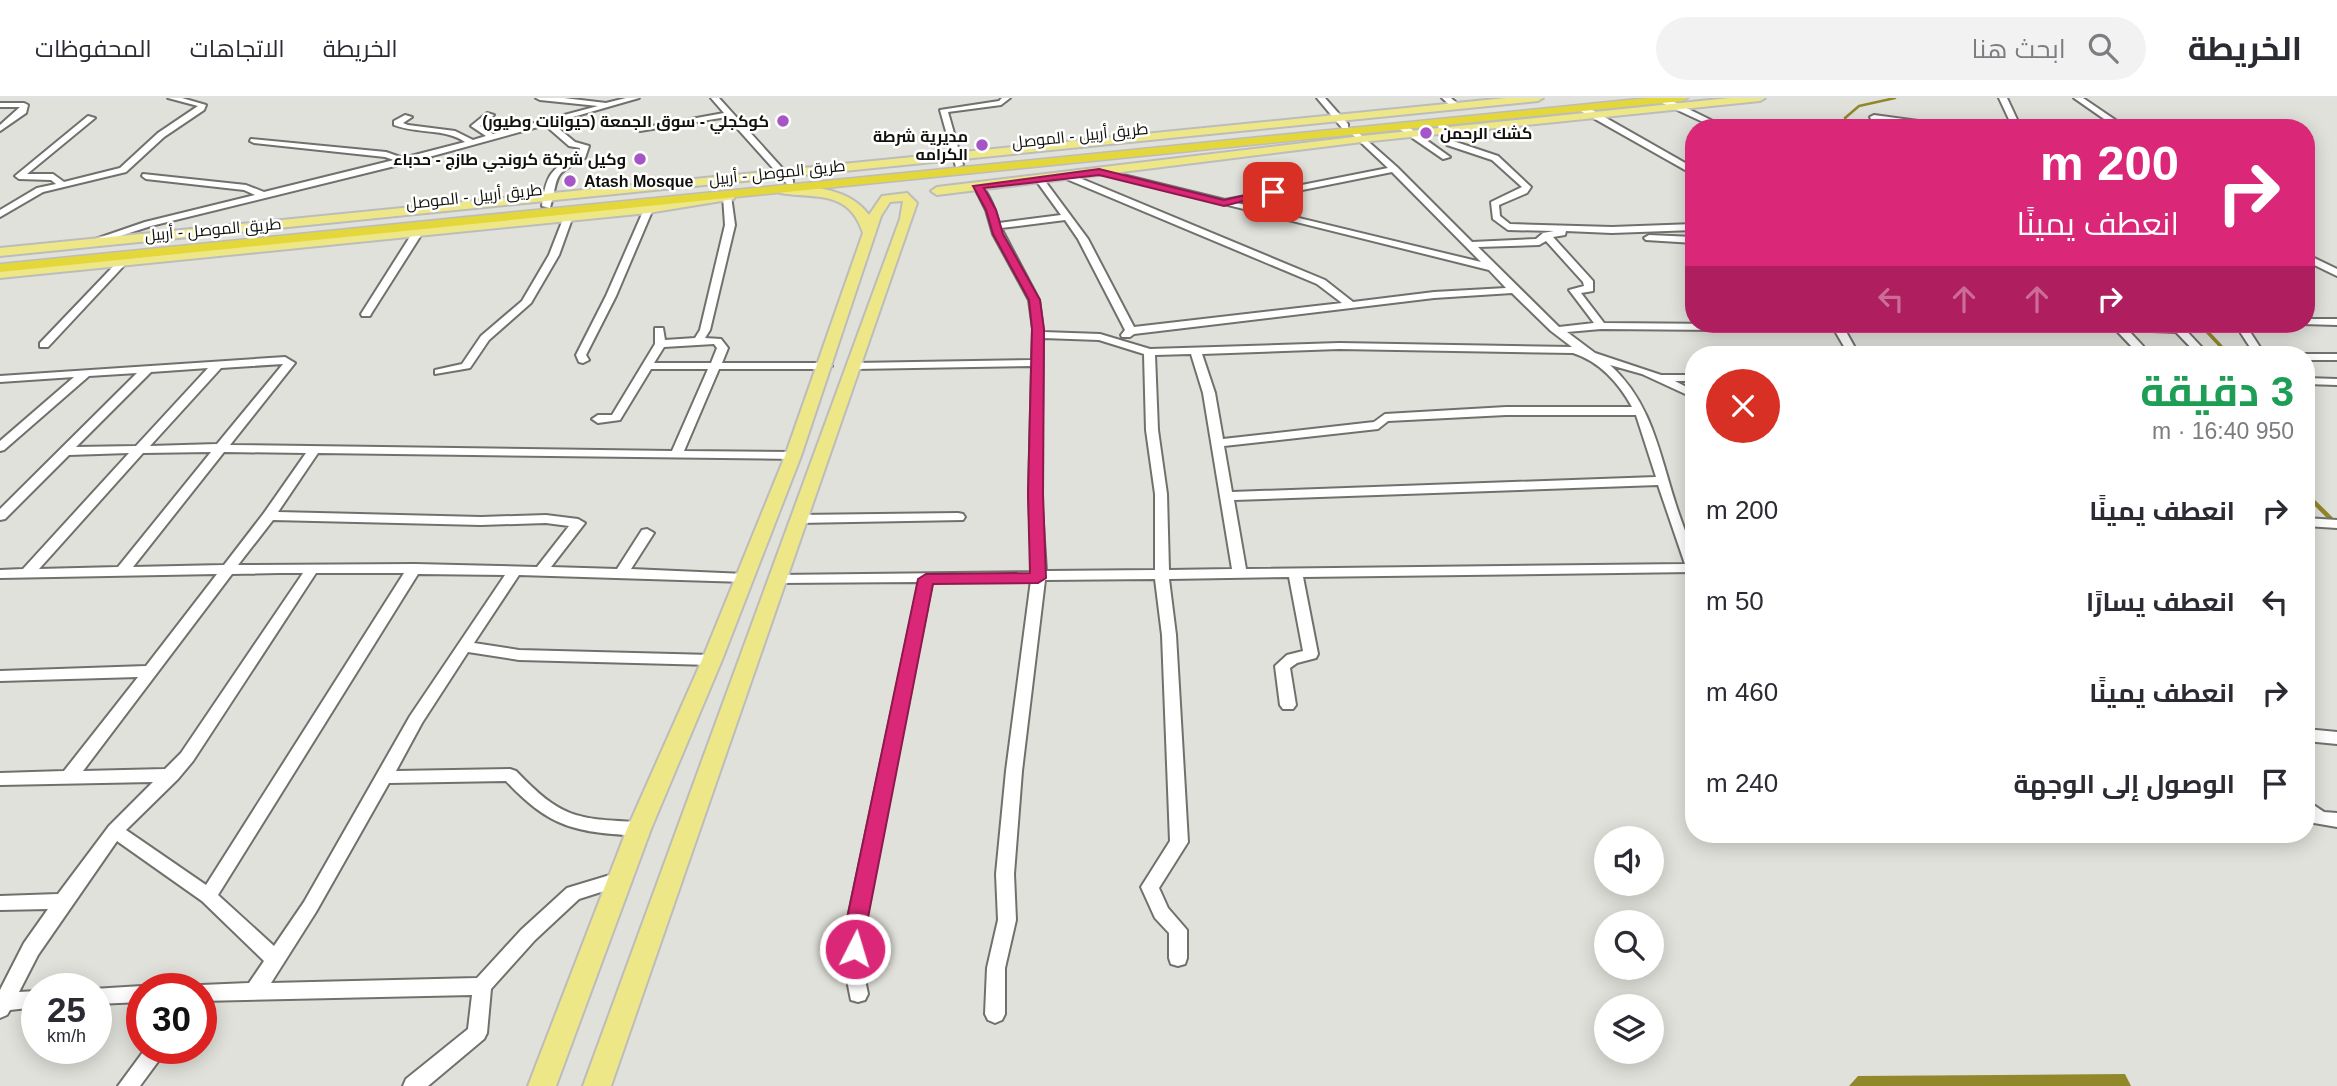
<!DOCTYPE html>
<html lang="ar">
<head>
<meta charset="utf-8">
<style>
  body { margin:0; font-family:Arial,Cairo,sans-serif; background:#f2f2f3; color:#2b2b33; direction:rtl; height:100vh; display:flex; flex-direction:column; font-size:26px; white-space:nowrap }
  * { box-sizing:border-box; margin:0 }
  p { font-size:23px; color:#7c7c81 }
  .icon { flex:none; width:38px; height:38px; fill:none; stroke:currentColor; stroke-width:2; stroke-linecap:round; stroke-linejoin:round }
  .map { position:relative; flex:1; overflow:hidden; direction:ltr }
  .details { position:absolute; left:1685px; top:248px; width:630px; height:497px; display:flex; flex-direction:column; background:#fff; border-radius:28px; box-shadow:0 4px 18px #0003; direction:rtl }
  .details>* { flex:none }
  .banner { position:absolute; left:1685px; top:21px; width:630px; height:214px; border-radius:28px; box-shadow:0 4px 18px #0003; direction:rtl; background:#db2777; color:#fff; overflow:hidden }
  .tools { position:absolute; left:1594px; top:728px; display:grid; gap:14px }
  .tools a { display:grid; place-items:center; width:70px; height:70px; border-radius:50%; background:#fff; box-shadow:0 4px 18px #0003; font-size:35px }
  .speed { position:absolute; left:21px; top:875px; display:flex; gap:14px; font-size:35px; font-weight:700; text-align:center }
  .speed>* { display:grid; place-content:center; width:91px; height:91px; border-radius:50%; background:#fff; box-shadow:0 4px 18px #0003; line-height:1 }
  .speed small { font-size:18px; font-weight:400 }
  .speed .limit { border:10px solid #d22; background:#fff; color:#111 }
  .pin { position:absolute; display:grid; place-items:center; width:60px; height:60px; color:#fff; margin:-30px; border-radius:14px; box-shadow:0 4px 10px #0006 }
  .me { position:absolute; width:77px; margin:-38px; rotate:5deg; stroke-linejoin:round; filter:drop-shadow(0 0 5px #0008) }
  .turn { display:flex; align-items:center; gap:24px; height:147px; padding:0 21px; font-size:32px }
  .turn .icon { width:91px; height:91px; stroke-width:2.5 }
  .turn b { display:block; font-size:49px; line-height:60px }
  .lanes { display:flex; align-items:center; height:66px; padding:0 21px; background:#0003; justify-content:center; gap:35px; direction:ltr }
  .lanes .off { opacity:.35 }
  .round { display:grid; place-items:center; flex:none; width:74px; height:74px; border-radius:37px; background:#f2f2f3 }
  .headline { display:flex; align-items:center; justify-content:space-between; height:119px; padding:0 21px }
  h1 { font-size:42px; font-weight:700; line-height:52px; color:#1e9e55 }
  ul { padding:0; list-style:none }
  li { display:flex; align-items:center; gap:21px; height:91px; padding:0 21px }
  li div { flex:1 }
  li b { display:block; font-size:26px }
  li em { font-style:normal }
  header { display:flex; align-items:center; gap:42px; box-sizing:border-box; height:98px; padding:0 35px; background:#fff; border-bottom:2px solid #e1e1e2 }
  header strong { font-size:33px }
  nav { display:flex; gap:38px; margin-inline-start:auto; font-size:24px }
  .search { width:490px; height:63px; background:#f2f2f3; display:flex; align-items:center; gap:18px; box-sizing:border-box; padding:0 24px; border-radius:38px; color:#7c7c81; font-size:26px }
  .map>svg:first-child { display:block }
</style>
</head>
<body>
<header>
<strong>الخريطة</strong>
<div class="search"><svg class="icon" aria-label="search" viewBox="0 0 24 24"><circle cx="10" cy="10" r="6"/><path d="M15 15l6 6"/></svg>ابحث هنا</div>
<nav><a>الخريطة</a><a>الاتجاهات</a><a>المحفوظات</a></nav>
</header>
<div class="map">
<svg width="2337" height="988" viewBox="0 0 2337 988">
  <rect width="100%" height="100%" fill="#e1e1db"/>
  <!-- water -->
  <polygon fill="#90882a" points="2125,976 2131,988 1849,988 1858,978"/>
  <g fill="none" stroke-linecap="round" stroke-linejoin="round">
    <!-- stream-far2 -->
    <polyline stroke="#90882a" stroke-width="2.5" points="1850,30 1845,20 1859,8 1895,0"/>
    <!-- stream-far1 -->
    <polyline stroke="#90882a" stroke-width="3.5" points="2200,226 2229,257"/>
    <!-- stream -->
    <polyline stroke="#90882a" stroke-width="4.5" points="2306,389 2308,398 2337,427"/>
    <!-- minor casing -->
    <g stroke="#71706c" stroke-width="4">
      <g id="minor">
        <polygon points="168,0 182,0 206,7 204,12 164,39 126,74 43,94 0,119 0,112 37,90 56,86 51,82 19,81 15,78 88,18 95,20 27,76 53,76 64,84 120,70 158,35 198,8"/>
        <path d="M536,0H564L606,5L626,0H639L552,25L575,44L589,48L585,60C550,78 560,77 550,110L542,108C546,76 551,71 578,57L580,50L569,48L545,27L407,65L151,128L92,147L84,145L145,124L255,97L244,92L146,81L142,78L143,76L246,87L264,94L394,62L385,59L254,45L250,43L251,41L386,54L403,60L465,44C445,30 417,36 394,27V23L405,17L412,19L403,25L408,27L455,33L473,42L486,38L471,28L487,15L494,17L480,28L493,36L598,8L540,2Z"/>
        <polygon points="711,0 719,0 793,82 793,86 787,86 727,19 640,33 636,31 724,15"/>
        <polygon points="1002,0 1010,0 1001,7 948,14 963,67 956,69 940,12 999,3"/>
        <polygon points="1317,0 1325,0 1348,26 1348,30 1342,30"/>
        <polygon points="1442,0 1451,0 1460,8 1453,10"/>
        <polygon points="1662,0 1666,0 1727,30 1716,30 1660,4"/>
        <polygon points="1999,0 2007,0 2021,30 2013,30"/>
        <polygon points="2074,0 2083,0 2127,30 2117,30"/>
        <polygon points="0,5 24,5 28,7 26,15 0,33 0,27 20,9 0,9"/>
        <polygon points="1579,8 1585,8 1694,70 1694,77 1579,12"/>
        <polygon points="1874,17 1955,28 1959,30 1935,30 1871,21 1870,19"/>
        <path d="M1440,22L1444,24L1453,43L1498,58L1531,89L1527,95L1499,107L1500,118L1510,126L1612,129L1694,126V132L1612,135L1566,133L1565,137L1553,139L1593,183V193L1581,195L1604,225L1839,227L1844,230L1859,257H1849L1835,233L1601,231L1567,234L1595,255L1661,277H1694V283H1675L1694,293V300L1642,276L1610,267C1652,305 1659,355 1676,407C1683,430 1694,450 1694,474L1303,479L1318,556L1316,560L1297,565L1290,570L1296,607L1293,611H1283L1280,607L1275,568L1287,557L1303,553L1289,479L1169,481L1176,537L1188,744L1159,790L1168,810L1187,832V860L1185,866L1178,868L1171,866L1169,860V835L1155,820L1141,789L1170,743L1162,537L1155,481L1045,482L1022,673L1014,776L1016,822L1005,870V916L1002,922L995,925L988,922L985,916L987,870L998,822L996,776L1006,673L1031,482L932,484L864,830L863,872L868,896L865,902L858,904L851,902L845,872L846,830L919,484L777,485L770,481L777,477L1032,474L1029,396L1032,268L855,271L849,268L855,265L1032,262L1033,231L1029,202L993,136L986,112L974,88L978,85C989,93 995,111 999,125L1061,117L1035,81L1042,79L1088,141L1134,229L1342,205L1317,186L1064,80V76H1070L1325,182L1353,204L1434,194L1506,190L1489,172L1095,74L1099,71L1225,102L1388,70L1351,35V31H1354L1397,69L1472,144L1536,141L1543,135L1554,133L1508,132L1493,121L1491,104L1522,89L1492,62L1447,47L1436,24ZM1392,74L1481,164L1237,105ZM1065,122L1078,141L1125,232L1121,237L1122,239H1130L1134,236L1434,200L1512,195L1551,233L1572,249L1339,245L1150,251L1100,236L1043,234L1039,202L1001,130ZM1546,143L1583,184L1584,188L1569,192L1594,225L1559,229L1478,149L1539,147ZM1043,240L1099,242L1144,256L1146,332L1155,396V472L1046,473L1041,396ZM1339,251L1573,255C1599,263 1619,285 1632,309H1506L1385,316L1374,324L1223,341L1215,295L1202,256ZM1191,256L1203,295L1232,471L1169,472L1167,396L1158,332L1155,257ZM1636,317L1656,379L1232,394L1224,348L1378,331L1388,323L1506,317ZM1658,387L1685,466L1246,471L1234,402Z"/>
        <polygon points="1398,26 1404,26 1450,59 1443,61 1398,30"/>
        <path d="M727,95L731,98L735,127L710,232L705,240L721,241L728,250L722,265H826L832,268L826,271H719L684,353L793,354L797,355L799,358L797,361L318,355L278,414L481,419L546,417L578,421L585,425L551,469L617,471L642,432L647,431L654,435L631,471L745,476L752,480L745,484L519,477L474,545L519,552L712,557L719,562L712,567L519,562L468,554L422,625L396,673L510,671L516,673C561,720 575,721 639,724L645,726L648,731L645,736L639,738C576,734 551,731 506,683L389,685L316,814L271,885L477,880L521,832L567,790L620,774L626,776L629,781L626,786L579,801L535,842L491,891L487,935L484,941L428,988H403L406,981L468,931L472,897L201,903V891H193L194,889L201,887L249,885L264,863L202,803L117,743L38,857L19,894L37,893V909L10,912L7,917L0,920V892L24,845L48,811L0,812V798L58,796L109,728L153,684L0,687V675L64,673L138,579L0,583V573L146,568L217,476L0,480V472L23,471L129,355L69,357L5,421L0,422V411L137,275L89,278L4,352L0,353V343L74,279L0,284V278L285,259L295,265L230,347L672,353L708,271H651L620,322L598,325L592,321L598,317H612L655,246V230H663L665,242L695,240L700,232L725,127L723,98ZM714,246L717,250L711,265H654L664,249ZM283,266L217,346L150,348L221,270ZM208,270L136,348L76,349L151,274ZM211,354L118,469L39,471L143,355ZM224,354L306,355L264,415L224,467L133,469ZM273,422L481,427L546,425L569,428L537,469L415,466L238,467ZM279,475H303L181,655L165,671L83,673L232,476ZM316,475H404L206,787L126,732L178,681L193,663ZM418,476L505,477L410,618L304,804L274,848L218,797Z"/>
        <polygon points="645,109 653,111 616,198 586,257 589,262 583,265 579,264 576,257 606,198"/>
        <polygon points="565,116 573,118 559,157 531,205 489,242 470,270 435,276 435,272 462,266 481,238 522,203 549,157"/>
        <polygon points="418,131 423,134 371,216 370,218 362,218 361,216 413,134"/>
        <polygon points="1649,137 1694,139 1694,145 1646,142 1644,140"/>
        <polygon points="129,154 134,157 132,159 48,249 40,249 40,245 126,155"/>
        <polygon points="2306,156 2337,171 2337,178 2306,163"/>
        <polygon points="2306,221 2337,221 2337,227 2302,226 2306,226"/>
        <polygon points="2056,226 2180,226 2209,257 2198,257 2176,234 2128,232 2143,248 2146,257 2136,257 2134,251 2116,232 2061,229"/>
        <polygon points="2235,226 2245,226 2265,257 2255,257"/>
        <polygon points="2306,256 2337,256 2337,262 2306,262 2306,257 2302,257"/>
        <polygon points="2306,280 2337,281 2337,287 2306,286"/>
        <polygon points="958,415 963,416 965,419 963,422 798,425 791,421 798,417"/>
        <polygon points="2306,420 2337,422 2337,430 2306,428"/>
        <polygon points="2306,631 2337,634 2337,646 2306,643"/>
        <polygon points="2306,702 2324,714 2337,715 2337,729 2314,725 2306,718"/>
        <polygon points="142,888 149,891 142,891 142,904 96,906 96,891 93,891"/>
        <polygon points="146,950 168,950 140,988 118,988"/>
      </g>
    </g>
    <!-- major casing -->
    <g stroke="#bcbcbc" stroke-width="4">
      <g id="major">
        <polygon points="1506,0 1543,0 1538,3 0,158 0,150"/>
        <polygon points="1729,0 1765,0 1760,3 1362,44 937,97 931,93 937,89 1362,38"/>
        <path d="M784,88C815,88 850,91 869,117L882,98L907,95L917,105L611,988H583L900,121L903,103L890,104L881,118L801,358L722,562L651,731L556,988H528L627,731L702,562L785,358L863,135C849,91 815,101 780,95L778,92Z"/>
        <polygon points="730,94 734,95 734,101 648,115 0,180 0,172 648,107"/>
      </g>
    </g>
    <!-- highway casing -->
    <g stroke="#bcbcbc" stroke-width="3">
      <polygon id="highway" points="1648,0 1688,0 1682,3 0,174 0,166"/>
    </g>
    <!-- minor -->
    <use href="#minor" fill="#fff" fill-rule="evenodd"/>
    <!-- major -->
    <use href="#major" fill="#eee788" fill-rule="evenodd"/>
    <!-- highway -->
    <use href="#highway" fill="#e3d739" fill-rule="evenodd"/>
  </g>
  <!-- route -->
  <polygon fill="#db2777" stroke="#8e194d" stroke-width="2" points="1099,71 1224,102 1273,91 1279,94 1224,108 1099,77 984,90 996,112 1003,136 1040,202 1044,231 1043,396 1046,480 1038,485 933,486 866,830 862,857 855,860 847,857 844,851 845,830 918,481 926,476 1030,475 1028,396 1032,231 1029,202 993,136 986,112 973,88"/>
  <!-- markers -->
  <g fill="#a555c6" stroke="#fffffe" stroke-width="2.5">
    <circle cx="783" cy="23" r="7"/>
    <circle cx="1426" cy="35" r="7"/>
    <circle cx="982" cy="47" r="7"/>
    <circle cx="640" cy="61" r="7"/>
    <circle cx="570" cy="83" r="7"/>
  </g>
  <g text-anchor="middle" stroke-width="5" stroke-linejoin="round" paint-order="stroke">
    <!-- far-poi labels -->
    <g font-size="16" font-weight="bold" fill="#10100e" stroke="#fffffe" text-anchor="end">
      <text x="769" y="29">كوكجلي - سوق الجمعة (حيوانات وطيور)</text>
      <text x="1440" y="41" text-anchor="start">كشك الرحمن</text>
      <text x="968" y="44">مديرية شرطة<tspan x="968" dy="18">الكرامه</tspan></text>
      <text x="626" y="67">وكيل شركة كرونجي طازج - حدباء</text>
      <text x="584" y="89" text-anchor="start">Atash Mosque</text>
    </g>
    <!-- far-street labels -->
    <g font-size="16" fill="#10100e" stroke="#fffffe">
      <text transform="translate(1080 37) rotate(-6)" y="6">طريق أربيل - الموصل</text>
      <text transform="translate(777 74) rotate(-6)" y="6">طريق الموصل - أربيل</text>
      <text transform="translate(474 98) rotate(-6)" y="6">طريق أربيل - الموصل</text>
      <text transform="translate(213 131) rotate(-5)" y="6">طريق الموصل - أربيل</text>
    </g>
  </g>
</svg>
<div class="tools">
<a><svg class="icon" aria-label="sound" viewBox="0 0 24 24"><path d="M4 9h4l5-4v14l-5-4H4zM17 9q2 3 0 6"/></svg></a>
<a><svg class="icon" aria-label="search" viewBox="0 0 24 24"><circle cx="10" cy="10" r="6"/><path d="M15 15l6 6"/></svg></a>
<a><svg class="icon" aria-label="layers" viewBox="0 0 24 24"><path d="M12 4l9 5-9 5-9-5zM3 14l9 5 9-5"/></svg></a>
</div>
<div class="speed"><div>25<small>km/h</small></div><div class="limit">30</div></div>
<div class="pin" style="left:1273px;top:94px;background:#d93025"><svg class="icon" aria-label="arrive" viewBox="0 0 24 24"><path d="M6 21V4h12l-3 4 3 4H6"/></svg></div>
<svg class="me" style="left:855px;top:851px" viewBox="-20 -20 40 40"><circle r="17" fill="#db2777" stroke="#fff" stroke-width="3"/><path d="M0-11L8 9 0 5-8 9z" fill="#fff"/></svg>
<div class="banner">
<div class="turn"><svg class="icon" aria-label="right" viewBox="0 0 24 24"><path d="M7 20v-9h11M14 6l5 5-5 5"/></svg><div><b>200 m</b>انعطف يمينًا</div></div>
<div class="lanes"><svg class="icon off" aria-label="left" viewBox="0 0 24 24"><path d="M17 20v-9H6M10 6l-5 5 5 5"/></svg><svg class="icon off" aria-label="ahead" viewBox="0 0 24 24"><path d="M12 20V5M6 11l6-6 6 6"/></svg><svg class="icon off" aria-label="ahead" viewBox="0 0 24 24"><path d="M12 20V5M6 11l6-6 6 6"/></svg><svg class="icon" aria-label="right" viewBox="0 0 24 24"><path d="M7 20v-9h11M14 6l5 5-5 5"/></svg></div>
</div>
<section class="details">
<div class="headline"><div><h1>3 دقيقة</h1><p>950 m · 16:40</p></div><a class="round" style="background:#d93025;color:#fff"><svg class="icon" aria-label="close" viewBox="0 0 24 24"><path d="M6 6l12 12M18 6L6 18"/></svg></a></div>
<ul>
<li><svg class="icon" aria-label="right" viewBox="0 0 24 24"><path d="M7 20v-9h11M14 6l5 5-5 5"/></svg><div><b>انعطف يمينًا</b></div><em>200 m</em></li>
<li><svg class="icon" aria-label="left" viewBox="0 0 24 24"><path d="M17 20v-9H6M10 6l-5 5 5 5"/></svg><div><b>انعطف يسارًا</b></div><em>50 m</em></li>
<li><svg class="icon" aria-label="right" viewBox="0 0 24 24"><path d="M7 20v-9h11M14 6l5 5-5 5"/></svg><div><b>انعطف يمينًا</b></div><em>460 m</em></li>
<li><svg class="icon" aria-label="arrive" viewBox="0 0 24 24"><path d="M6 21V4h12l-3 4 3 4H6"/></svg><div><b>الوصول إلى الوجهة</b></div><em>240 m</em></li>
</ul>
</section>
</div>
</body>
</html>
